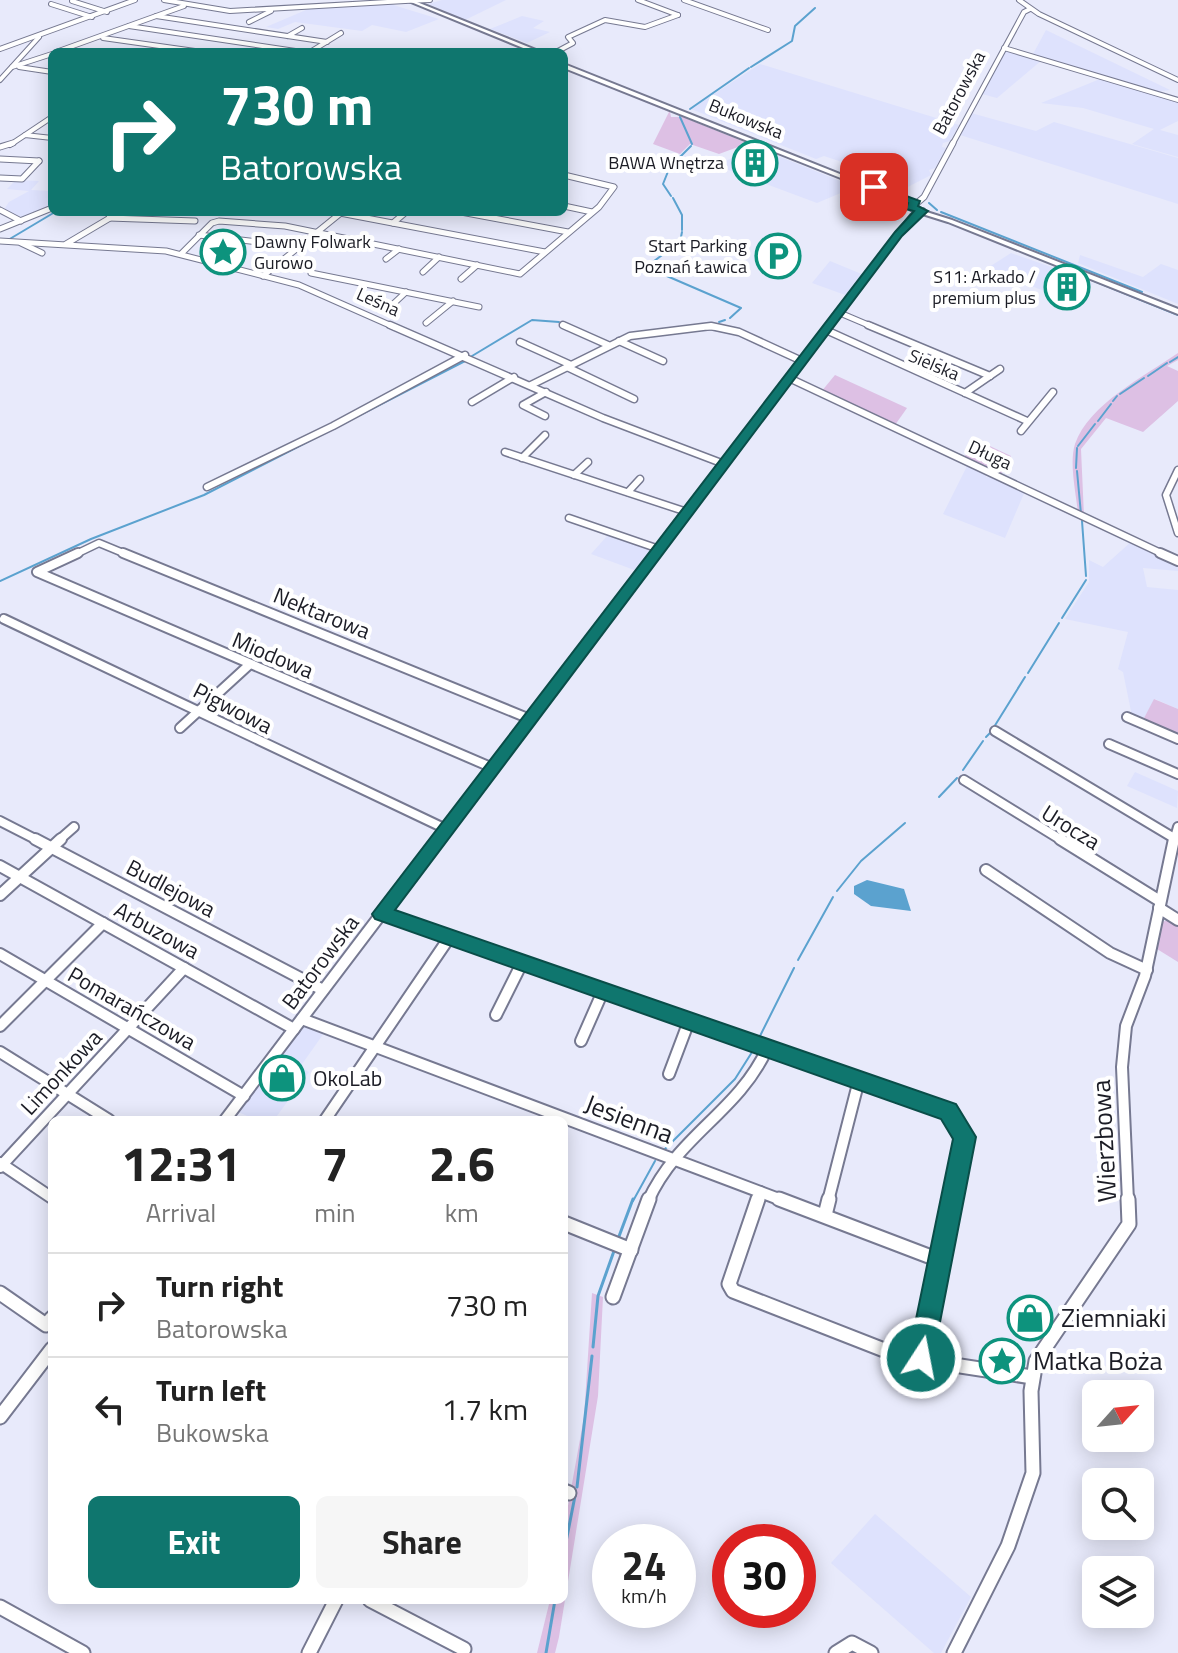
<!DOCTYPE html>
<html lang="en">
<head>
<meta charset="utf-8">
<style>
  body { margin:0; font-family:"Titillium Web",sans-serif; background:#f6f6f6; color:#222; height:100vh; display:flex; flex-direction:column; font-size:30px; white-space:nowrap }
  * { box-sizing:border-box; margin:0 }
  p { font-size:26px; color:#767676 }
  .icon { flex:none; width:44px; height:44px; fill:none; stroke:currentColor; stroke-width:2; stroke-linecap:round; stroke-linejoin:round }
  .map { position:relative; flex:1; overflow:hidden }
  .panel { position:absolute; left:48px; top:1116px; width:520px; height:488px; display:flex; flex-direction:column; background:#fff; border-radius:12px; box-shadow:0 4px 20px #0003 }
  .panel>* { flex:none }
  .banner { position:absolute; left:48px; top:48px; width:520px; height:168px; border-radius:12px; box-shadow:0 4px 20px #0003; background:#0f766e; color:#fff; overflow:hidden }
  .needle { width:52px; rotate:63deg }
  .fabs { position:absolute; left:1082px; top:1380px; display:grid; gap:16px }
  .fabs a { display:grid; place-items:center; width:72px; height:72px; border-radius:12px; background:#fff; box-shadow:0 4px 20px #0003; font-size:40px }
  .speed { position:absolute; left:592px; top:1524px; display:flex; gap:16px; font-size:40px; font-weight:700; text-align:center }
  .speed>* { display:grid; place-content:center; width:104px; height:104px; border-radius:50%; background:#fff; box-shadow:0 4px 20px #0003; line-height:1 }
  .speed small { font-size:20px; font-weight:400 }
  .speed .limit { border:12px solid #d22; background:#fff; color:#111 }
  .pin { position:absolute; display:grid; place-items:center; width:68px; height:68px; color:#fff; margin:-34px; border-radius:16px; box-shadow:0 4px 12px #0006 }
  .me { position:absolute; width:88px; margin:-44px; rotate:11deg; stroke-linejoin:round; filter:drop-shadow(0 0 6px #0008) }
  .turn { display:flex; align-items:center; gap:28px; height:168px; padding:0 40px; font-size:36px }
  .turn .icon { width:104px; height:104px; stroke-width:2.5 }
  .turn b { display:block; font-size:56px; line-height:68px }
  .eta { display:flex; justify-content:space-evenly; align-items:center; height:136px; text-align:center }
  .eta b { font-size:48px; font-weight:700; line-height:56px }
  .primary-button { display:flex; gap:16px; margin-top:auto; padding:16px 40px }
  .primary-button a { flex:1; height:92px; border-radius:12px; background:#0f766e; color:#fff; font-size:32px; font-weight:700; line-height:92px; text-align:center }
  .primary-button a+a { background:#f6f6f6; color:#222 }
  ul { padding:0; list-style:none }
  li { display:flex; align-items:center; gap:24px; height:104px; padding:0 40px; border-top:2px solid #e0e0e0 }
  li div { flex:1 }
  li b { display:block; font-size:30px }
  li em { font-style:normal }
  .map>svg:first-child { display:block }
</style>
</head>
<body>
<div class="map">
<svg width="1178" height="1653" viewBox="0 0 1178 1653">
  <rect width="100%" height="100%" fill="#e8eafb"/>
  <!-- built -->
  <g fill="#dee2fd">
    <polygon points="442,0 506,0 465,20 428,4"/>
    <polygon points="390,4 439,19 406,32 372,25 362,31 295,22 278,29 266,27 313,7"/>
    <polygon points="522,16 544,21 533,28 550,32 527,43 490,29"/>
    <polygon points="1046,30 1170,90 1156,92 1032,56"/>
    <polygon points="1006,51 1042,60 997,98 982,94"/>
    <polygon points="760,64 959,125 950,141 943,143 942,147 946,148 935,168 929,170 931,175 900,191 853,172 857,167 824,156 816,159 691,109"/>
    <polygon points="1100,79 1178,101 1178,121 1160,130 1178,135 1178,157 1132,144 1154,129 1083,108 1041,103"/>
    <polygon points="971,113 1036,131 1054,122 1178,158 1178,204 960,135"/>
    <polygon points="758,148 855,187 817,203 715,165"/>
    <polygon points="16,180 39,181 31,190 52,191 52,206 24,218 3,211 9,202 29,191 7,189"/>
    <polygon points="860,189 885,202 892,210 890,213 902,216 894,221 839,197"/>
    <polygon points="1011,253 1057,269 1093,284 1071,301 986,269"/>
    <polygon points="1080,255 1143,277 1161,264 1178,270 1178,304 1078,263"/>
    <polygon points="830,261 864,275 848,296 812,283"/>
    <polygon points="968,464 985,472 986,477 998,478 1025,491 1005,538 943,514"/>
    <polygon points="608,535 653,550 637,571 591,554"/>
    <polygon points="1131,542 1178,563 1178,571 1143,568 1147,587 1178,590 1178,709 1155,699 1143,720 1132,716 1123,672 1118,669 1128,632 1065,619 1089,582 1089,560 1103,567"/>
    <polygon points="1135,772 1178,791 1177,808 1127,786"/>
    <polygon points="303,1025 324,1033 300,1067 309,1072 274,1120 257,1120 238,1112"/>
    <polygon points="875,1514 971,1597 941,1653 934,1653 831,1563"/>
  </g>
  <!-- green -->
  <g fill="#ddc0e4">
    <polygon points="623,93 670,112 671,117 683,117 759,148 746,144 719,154 690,144 680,154 653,144 669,112"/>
    <path d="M1178,353V360L1167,366L1178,371V401L1143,432L1106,418L1081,449L1084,516L1078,513C1076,493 1069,463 1075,444C1089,404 1145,376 1178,353Z"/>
    <polygon points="835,375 907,408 895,425 821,392"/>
    <polygon points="977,440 1011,456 1000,476 964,457"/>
    <polygon points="1154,699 1178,709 1178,736 1143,720"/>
    <polygon points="1174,919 1178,922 1178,962 1157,949 1161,922"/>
    <polygon points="592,1293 603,1297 598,1396 559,1637 555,1653 537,1653 550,1600 564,1600 564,1528 584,1417"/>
  </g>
  <!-- water -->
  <polygon fill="#5ba2cf" points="867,880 904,889 911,911 871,906 854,894 854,886"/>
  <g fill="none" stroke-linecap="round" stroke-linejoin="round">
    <!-- stream-far1 -->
    <g stroke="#5ba2cf" stroke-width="2">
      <polyline points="751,67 792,41 795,26 815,8"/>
      <polyline points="564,68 574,72"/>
      <polyline points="690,109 749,68"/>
      <polyline points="680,117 692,144"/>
      <polyline points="670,167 691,146"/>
      <polyline points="669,169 663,184 671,196"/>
      <polyline points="673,198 682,215 682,230"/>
      <polyline points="929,203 937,210"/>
      <polyline points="941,212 1142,292"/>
      <polyline points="8,240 55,212"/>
      <polyline points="680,242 682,232"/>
      <polyline points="677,244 646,267 741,308 730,318"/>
      <polyline points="1057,266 1178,315"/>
      <polyline points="719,322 725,320"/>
      <polyline points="472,356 532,320 559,322"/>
      <polyline points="1170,362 1178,357"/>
      <polyline points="1148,376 1167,363"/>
      <polyline points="1120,394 1144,378"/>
      <polyline points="1113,401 1117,396"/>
      <polyline points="1098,421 1111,404"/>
      <polyline points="1078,446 1095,424"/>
      <polyline points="1076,468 1077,448"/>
      <polyline points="1077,471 1081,514"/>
      <polyline points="1082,521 1086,576"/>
      <polyline points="0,581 91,539 204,495 467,360"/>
      <polyline points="1062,618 1086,580"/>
      <polyline points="1028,673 1059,623"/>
      <polyline points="994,727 1025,677"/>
      <polyline points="986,737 990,733"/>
      <polyline points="963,770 983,741"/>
      <polyline points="939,797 957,778"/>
      <polyline points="837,891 861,861 905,823"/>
      <polyline points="798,960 833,897"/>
      <polyline points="758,1040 794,968"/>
      <polyline points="665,1149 735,1079 754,1049"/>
      <polyline points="633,1201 655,1161"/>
    </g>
    <!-- stream -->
    <g stroke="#5ba2cf" stroke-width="3">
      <polyline points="618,1239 633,1199"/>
      <polyline points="593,1347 598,1296 614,1251"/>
      <polyline points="577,1487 592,1356"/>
      <polyline points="564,1552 575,1496"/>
      <polyline points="546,1653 555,1600"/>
    </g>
    <!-- minor-far5 casing -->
    <g stroke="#767991" stroke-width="6">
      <g id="minor-far5">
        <polyline points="164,0 230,11 405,1"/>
        <polyline points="638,0 678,15"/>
        <polyline points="684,0 768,30"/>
        <polyline points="1019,0 1039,14 1178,80"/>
        <polyline points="72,1 107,12"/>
        <polyline points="404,1 430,0"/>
        <polyline points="51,4 92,17"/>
        <polyline points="156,16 327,42"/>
        <polyline points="249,22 271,11"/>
        <polyline points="129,26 302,52"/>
        <polyline points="288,36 302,28"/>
        <polyline points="103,38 202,52"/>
        <polyline points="1004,48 1178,100"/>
        <polyline points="0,49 135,0"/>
        <polyline points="56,52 184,6"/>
        <polyline points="310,52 341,33"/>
        <polyline points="556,52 573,43 568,37 605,20 645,27 678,15"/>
        <polyline points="12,67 52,54"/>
        <polyline points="19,67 52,72"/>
        <polyline points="0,80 39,37"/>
        <polyline points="25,135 52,117"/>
        <polyline points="10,145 25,135 52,138"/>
        <polyline points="952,145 1024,12 1030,9"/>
      </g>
    </g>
    <!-- minor-far4 casing -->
    <g stroke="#767991" stroke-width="7">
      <g id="minor-far4">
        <polyline points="0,147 13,143"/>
        <polyline points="0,159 39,161"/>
        <polyline points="0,178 22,179 39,161"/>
        <polyline points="917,203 924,197 953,143"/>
        <polyline points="564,206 592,212"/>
        <polyline points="0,210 21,221"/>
        <polyline points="461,212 568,232"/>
        <polyline points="340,213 545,252"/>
        <polyline points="109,218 195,221"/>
        <polyline points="393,223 406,212"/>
        <polyline points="0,229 52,208"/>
        <polyline points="199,235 259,242"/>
        <polyline points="0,241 166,251 299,285 394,327"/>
        <polyline points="21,243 42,253"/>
        <polyline points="66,244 120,212"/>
        <polyline points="181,254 212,223 219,221 285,226 520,274 599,207 614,187 564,175"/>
        <polyline points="386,259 399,249"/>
        <polyline points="423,272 439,257"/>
        <polyline points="311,273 479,307"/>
        <polyline points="263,276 342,212"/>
        <polyline points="461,279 477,265"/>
        <polyline points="390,307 406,292"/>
        <polyline points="840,313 873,327"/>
        <polyline points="426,323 453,301"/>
        <polyline points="563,325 567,327"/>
        <polyline points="707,327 714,327"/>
        <polyline points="828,327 912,216 923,211"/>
      </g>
    </g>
    <!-- minor-far3 casing -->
    <g stroke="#767991" stroke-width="9">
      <g id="minor-far3">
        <polyline points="390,325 603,418 724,464"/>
        <polyline points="563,325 608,345"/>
        <polyline points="868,325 990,376"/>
        <polyline points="826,330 1027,421"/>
        <polyline points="619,341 663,361"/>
        <polyline points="520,342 571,365"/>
        <polyline points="567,367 634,399"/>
        <polyline points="789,378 1165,555"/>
        <polyline points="531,385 630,336 711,326 739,332 802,361"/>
        <polyline points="965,393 1000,369"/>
        <polyline points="472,402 514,377"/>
        <polyline points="545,416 523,405 546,392"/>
        <polyline points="1021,431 1053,392"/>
        <polyline points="505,452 687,512"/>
        <polyline points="522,458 545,435"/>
        <polyline points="1178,470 1166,495 1178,533"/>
        <polyline points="574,475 588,462"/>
        <polyline points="207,487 333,426 465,355"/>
        <polyline points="628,492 640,479"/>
        <polyline points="569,518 659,549"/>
        <polyline points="74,555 99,543 128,555"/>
        <polyline points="654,555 829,325"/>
      </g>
    </g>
    <!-- minor-far2 casing -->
    <g stroke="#767991" stroke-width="12">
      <g id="minor-far2">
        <polyline points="78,553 37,572 493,768"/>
        <polyline points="123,553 530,719"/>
        <polyline points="1160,553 1178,561"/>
        <polyline points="4,619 446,829"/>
        <polyline points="1127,717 1178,739"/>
        <polyline points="180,728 250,664"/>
        <polyline points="995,731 1174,838"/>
        <polyline points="1109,744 1178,774"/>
        <polyline points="964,780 1063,841"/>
        <polyline points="0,821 39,841"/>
        <polyline points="58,841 74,827"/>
        <polyline points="437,841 656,553"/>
        <polyline points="1174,841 1178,827"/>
      </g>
    </g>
    <!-- minor-far1 casing -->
    <g stroke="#767991" stroke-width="14">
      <g id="minor-far1">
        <polyline points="35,839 323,990"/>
        <polyline points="1060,839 1160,901"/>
        <polyline points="0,866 294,1029"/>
        <polyline points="986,870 1110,953 1147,970"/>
        <polyline points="0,895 61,839"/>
        <polyline points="1159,908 1178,920"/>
        <polyline points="382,914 948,1111 965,1137 952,1201"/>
        <polyline points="0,954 244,1096"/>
        <polyline points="496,1015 522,963"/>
        <polyline points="302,1019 784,1201"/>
        <polyline points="0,1026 103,923"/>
        <polyline points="581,1041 603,991"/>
        <polyline points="0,1052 109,1120"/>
        <polyline points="669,1074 689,1021"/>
        <polyline points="225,1120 438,839"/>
        <polyline points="325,1120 449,938"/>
        <polyline points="0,1163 52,1198"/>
        <polyline points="0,1167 184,968"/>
        <path d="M648,1201C678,1135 737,1113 767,1049"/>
        <polyline points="757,1201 760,1192"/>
        <polyline points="828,1201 859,1080"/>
        <polyline points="1128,1201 1122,1067 1126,1026 1145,976 1174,839"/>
      </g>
    </g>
    <!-- minor casing -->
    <g stroke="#767991" stroke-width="17">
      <g id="minor">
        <polyline points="758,1199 729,1284 733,1291 902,1357 1032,1377"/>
        <polyline points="779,1199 939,1260"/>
        <polyline points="825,1215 829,1199"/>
        <polyline points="564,1223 631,1250"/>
        <polyline points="0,1293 46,1325 52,1318"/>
        <polyline points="613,1297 649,1199"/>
        <polyline points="921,1358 953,1199"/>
        <polyline points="0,1417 52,1349"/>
        <polyline points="564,1491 569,1493"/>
        <polyline points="370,1600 464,1649"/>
        <polyline points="0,1607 83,1653"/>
        <polyline points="309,1653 336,1600"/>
        <polyline points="836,1653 852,1643 871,1653"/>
        <polyline points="954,1653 1008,1546 1033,1473 1031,1391 1036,1361 1129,1224 1128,1199"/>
      </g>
    </g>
    <!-- major casing -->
    <g stroke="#767991" stroke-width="4">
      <g id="major">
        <polygon points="406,0 412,0 541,52 533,52"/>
        <polygon points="564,64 885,192 917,209 952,220 1178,309 1178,314 948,222 913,211 881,194 564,68"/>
      </g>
    </g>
    <!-- minor-far5 -->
    <use href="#minor-far5" stroke="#fff" stroke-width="4"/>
    <!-- minor-far4 -->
    <use href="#minor-far4" stroke="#fff" stroke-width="5"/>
    <!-- minor-far3 -->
    <use href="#minor-far3" stroke="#fff" stroke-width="6"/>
    <!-- minor-far2 -->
    <use href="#minor-far2" stroke="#fff" stroke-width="8"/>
    <!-- minor-far1 -->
    <use href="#minor-far1" stroke="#fff" stroke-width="10"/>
    <!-- minor -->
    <use href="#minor" stroke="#fff" stroke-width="13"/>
    <!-- major -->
    <use href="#major" fill="#fff" fill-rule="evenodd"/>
  </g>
  <!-- route -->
  <polygon fill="#0f766e" stroke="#0a4d48" stroke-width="2" points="874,184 920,201 918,206 928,211 902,236 395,910 956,1104 976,1137 933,1358 930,1367 921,1371 912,1367 908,1358 953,1139 941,1119 375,919 372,914 895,232 914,211 906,209 908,203 870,189"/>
  <!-- icons -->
  <defs>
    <g id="building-ring" transform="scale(2.3)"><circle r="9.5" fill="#fff" stroke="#0d937d" stroke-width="1.5"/><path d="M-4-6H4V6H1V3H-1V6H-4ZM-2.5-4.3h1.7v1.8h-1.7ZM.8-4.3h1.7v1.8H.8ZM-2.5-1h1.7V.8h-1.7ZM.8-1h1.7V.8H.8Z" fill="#0d937d"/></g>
    <g id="sight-ring" transform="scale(2.3)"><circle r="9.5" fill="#fff" stroke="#0d937d" stroke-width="1.5"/><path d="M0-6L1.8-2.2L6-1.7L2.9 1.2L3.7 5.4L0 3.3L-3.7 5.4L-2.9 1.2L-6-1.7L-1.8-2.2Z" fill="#0d937d"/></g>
    <g id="parking-ring" transform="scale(2.3)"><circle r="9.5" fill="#fff" stroke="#0d937d" stroke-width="1.5"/><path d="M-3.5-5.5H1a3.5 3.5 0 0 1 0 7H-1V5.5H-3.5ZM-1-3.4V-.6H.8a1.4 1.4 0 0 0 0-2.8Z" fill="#0d937d"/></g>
    <g id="shop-ring" transform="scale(2.3)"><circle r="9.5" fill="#fff" stroke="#0d937d" stroke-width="1.5"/><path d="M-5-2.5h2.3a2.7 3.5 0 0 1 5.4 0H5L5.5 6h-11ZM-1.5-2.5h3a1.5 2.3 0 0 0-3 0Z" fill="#0d937d"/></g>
  </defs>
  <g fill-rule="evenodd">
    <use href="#building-ring" x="755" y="163"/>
    <use href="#sight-ring" x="223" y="252"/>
    <use href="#parking-ring" x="778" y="256"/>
    <use href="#building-ring" x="1067" y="287"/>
    <use href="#shop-ring" x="282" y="1078"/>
    <use href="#shop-ring" x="1030" y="1318"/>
    <use href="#sight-ring" x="1002" y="1361"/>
  </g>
  <g text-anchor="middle" stroke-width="8" stroke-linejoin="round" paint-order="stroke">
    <!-- far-street labels -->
    <g font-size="18" fill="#1b1c25" stroke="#fff">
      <text transform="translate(959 93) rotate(-62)" y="6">Batorowska</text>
      <text transform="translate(746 119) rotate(22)" y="6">Bukowska</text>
      <text transform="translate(378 302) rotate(24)" y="6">Leśna</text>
      <text transform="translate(934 365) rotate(23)" y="6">Sielska</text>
      <text transform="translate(990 455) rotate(25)" y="6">Długa</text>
    </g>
    <!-- far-poi labels -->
    <g font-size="18" fill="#1b1c25" stroke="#fff" text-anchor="end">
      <text x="724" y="169">BAWA Wnętrza</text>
      <text x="254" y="248" text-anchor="start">Dawny Folwark<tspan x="254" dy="21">Gurowo</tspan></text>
      <text x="747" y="252">Start Parking<tspan x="747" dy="21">Poznań Ławica</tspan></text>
      <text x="1036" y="283">S11: Arkado /<tspan x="1036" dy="21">premium plus</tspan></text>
    </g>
    <!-- street labels -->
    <g font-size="22" fill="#1b1c25" stroke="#fff">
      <text transform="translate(322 613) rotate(22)" y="8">Nektarowa</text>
      <text transform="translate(273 655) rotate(23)" y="8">Miodowa</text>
      <text transform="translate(233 708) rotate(27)" y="8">Pigwowa</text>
      <text transform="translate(1071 827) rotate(32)" y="8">Urocza</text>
      <text transform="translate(171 888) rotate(28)" y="8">Budlejowa</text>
      <text transform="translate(157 930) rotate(29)" y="8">Arbuzowa</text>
      <text transform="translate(320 962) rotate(-53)" y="8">Batorowska</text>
      <text transform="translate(132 1008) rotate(30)" y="8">Pomarańczowa</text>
      <text transform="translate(61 1072) rotate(-47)" y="8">Limonkowa</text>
    </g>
    <!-- poi labels -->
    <g font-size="22" fill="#1b1c25" stroke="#fff" text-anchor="start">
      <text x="313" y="1086">OkoLab</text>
    </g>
    <!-- near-street labels -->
    <g font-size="26" fill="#1b1c25" stroke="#fff">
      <text transform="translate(629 1119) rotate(21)" y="9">Jesienna</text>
      <text transform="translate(1104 1141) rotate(-93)" y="9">Wierzbowa</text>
    </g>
    <!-- near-poi labels -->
    <g font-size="26" fill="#1b1c25" stroke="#fff" text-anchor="start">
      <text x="1061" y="1327">Ziemniaki</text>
      <text x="1033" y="1370">Matka Boża</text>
    </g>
  </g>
</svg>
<div class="fabs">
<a><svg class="needle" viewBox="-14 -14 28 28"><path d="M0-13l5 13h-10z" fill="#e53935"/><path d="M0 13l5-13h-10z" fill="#767676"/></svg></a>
<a><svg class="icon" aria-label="search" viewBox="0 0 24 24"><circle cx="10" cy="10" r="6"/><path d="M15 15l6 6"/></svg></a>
<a><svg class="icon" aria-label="layers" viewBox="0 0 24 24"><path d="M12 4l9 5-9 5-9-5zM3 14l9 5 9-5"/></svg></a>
</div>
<div class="speed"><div>24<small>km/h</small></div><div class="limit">30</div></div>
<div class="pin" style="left:874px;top:187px;background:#d93025"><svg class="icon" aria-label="arrive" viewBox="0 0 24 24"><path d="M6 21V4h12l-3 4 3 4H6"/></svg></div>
<svg class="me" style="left:921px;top:1358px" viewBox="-20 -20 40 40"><circle r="17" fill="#0f766e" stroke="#fff" stroke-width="3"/><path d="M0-11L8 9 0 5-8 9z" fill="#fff"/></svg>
<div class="banner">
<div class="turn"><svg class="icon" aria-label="right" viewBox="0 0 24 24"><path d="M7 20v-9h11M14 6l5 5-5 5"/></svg><div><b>730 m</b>Batorowska</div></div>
</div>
<section class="panel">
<div class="eta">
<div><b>12:31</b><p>Arrival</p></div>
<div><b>7</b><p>min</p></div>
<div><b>2.6</b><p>km</p></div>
</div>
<ul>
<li><svg class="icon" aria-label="right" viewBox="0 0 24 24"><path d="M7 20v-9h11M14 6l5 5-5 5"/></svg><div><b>Turn right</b><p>Batorowska</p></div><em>730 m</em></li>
<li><svg class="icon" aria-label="left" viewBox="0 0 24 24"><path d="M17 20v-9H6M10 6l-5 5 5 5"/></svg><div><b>Turn left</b><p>Bukowska</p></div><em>1.7 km</em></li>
</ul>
<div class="primary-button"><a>Exit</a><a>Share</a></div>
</section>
</div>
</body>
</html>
